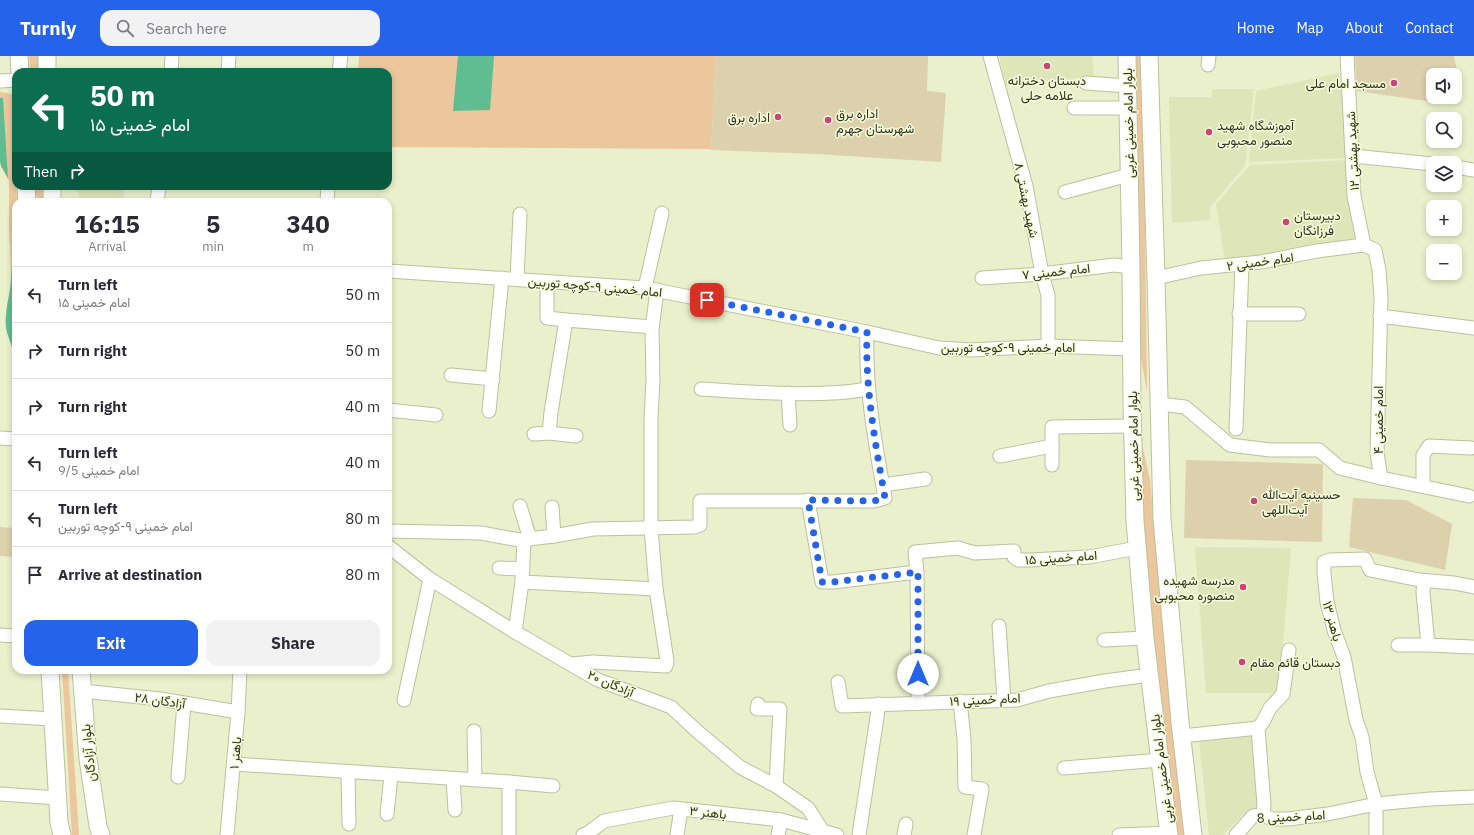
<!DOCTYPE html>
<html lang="en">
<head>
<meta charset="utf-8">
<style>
  body { margin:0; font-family:"IBM Plex Sans",Vazirmatn,sans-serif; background:#f2f2f3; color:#2b2b33; height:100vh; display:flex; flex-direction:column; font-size:15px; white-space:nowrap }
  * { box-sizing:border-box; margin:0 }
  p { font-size:13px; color:#7c7c81 }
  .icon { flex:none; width:22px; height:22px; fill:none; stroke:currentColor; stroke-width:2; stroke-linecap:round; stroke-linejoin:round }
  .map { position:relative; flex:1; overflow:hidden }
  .panel { position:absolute; left:12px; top:142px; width:380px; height:476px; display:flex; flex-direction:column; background:#fff; border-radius:12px; box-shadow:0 2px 6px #0003 }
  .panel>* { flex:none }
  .hud { position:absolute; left:12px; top:12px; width:380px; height:122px; border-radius:12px; box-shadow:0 2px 6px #0003; background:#0b6e4f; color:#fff; overflow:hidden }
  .controls { position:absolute; left:1426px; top:12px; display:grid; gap:8px }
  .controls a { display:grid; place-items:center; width:36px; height:36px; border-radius:8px; background:#fff; box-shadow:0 2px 6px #0003; font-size:20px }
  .pin { position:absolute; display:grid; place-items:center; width:34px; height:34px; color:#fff; margin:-17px; border-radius:8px; box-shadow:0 2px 6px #0006 }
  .me { position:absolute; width:44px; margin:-22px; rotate:0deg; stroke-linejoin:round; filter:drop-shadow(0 0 3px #0008) }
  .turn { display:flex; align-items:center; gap:14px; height:84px; padding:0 12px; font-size:18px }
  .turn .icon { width:52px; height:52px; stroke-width:2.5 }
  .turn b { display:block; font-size:28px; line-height:34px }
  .then { display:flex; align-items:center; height:38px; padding:0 12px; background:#0003; gap:8px; font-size:15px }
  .eta { display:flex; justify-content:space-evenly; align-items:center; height:68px; text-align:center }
  .eta b { font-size:24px; font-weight:800; line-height:28px }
  .cta { display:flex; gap:8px; margin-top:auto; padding:8px 12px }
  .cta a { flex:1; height:46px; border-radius:12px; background:#2563eb; color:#fff; font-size:16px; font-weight:800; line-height:46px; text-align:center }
  .cta a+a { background:#f2f2f3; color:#2b2b33 }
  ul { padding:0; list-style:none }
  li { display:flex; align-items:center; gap:12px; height:56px; padding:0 12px; border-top:1px solid #e1e1e2 }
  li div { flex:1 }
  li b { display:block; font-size:15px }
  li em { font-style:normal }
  header { display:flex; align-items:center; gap:24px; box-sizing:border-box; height:56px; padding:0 20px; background:#2563eb; color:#fff }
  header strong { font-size:19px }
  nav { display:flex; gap:22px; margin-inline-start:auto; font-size:14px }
  .search { width:280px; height:36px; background:#f2f2f3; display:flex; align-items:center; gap:10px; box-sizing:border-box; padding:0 14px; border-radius:12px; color:#7c7c81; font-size:15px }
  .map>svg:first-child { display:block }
</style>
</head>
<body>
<header>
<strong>Turnly</strong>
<div class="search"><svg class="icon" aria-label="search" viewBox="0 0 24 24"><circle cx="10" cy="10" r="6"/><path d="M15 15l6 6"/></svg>Search here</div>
<nav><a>Home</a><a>Map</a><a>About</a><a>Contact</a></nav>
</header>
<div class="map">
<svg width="1474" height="779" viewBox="0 0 1474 779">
  <rect width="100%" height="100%" fill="#e9f0cb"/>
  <!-- built -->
  <g fill="#dee5b9">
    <polygon points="999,0 1092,0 1094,20 1006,30"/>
    <polygon points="1339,17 1348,102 1249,106 1256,35"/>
    <polygon points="1212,33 1254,33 1245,110 1210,151 1210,164 1172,167 1169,41 1212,41"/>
    <polygon points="1349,104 1355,185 1225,205 1216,148 1250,109"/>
    <polygon points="78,130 123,130 124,146 79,146"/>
    <polygon points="1195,491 1291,492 1284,576 1276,637 1206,637"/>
    <polygon points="1254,678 1259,753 1246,756 1223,779 1209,779 1199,684"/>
  </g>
  <!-- green -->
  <g fill="#ecc69d">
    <polygon points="29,0 38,0 39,16 30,16"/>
    <polygon points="359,0 716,0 711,93 388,91 388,16 358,16"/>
    <polygon points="1132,0 1143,0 1147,336 1139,291"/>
    <polygon points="0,36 12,38 17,146 16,146 16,307 12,288 6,273 7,248 11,233 11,220 9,169 9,125 1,110 0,105"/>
    <polygon points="35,130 45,130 46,146 36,146"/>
    <polygon points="1142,388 1150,424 1172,661 1187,779 1176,779 1161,663 1140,446"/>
    <polygon points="62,614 68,614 79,779 72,779"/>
  </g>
  <!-- water -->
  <g fill="#5fbd91">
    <polygon points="458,0 494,0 490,54 453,55"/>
    <polygon points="0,42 3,42 8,122 1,110 0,105"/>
    <path d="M9,162L16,305V307C15,295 8,283 6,272C4,254 11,238 11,220C12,201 9,181 9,162Z"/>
  </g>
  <!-- building -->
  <g fill="#dcd0ad">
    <polygon points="716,0 928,0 927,35 946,37 941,106 817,98 711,94"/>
    <polygon points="1355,0 1454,0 1458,19 1433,19 1433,46 1357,35"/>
    <polygon points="1186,404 1323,408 1322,486 1184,482"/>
    <polygon points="1353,442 1406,444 1452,468 1445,514 1349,491"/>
    <polygon points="0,471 16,472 16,501 0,500"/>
  </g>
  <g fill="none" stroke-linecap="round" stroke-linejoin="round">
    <!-- minor casing -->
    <g stroke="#bbc19d" stroke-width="15">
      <g id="minor">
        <polyline points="990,0 1026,130 1042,218 1048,239 1048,290"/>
        <polyline points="1347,0 1354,140 1364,189"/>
        <polyline points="1208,9 1209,0"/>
        <polyline points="171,16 172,0"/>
        <polyline points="228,16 229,0"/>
        <polyline points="339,16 341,0"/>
        <polyline points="0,25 16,24"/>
        <polyline points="1086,27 1127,30"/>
        <polyline points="1074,52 1128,52"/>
        <polyline points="1353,100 1433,108"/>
        <polyline points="1455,111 1474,114"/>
        <polyline points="1065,136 1129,119"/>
        <polyline points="157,146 159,130"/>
        <polyline points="327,146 328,130"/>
        <polyline points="388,215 645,232 867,276 939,292 971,294 1048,290 1131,293"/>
        <polyline points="982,222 1042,218 1114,209 1131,211"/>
        <polyline points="1156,222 1201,212 1261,206 1317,195 1364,189"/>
        <polyline points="517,223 520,158"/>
        <polyline points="547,226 547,262 566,264"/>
        <polyline points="645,232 662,157"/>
        <polyline points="1239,258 1299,258"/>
        <polyline points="1380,260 1474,272"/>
        <polyline points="451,319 493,323"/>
        <path d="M701,333C754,336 816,342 868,333"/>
        <polyline points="788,337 790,369"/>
        <polyline points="1159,348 1185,351 1230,389 1270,394 1319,394 1340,412 1381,422 1377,397 1381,242 1379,214 1375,194 1364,189"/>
        <polyline points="388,354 436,359"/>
        <polyline points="489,355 502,222"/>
        <polyline points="1236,373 1242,208"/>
        <polyline points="549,377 576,380"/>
        <polyline points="534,378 549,377 551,356 566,264 652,271"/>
        <polyline points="0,382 16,383"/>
        <polyline points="1000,400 1052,390"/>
        <polyline points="1052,409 1052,371 1133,370"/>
        <polyline points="1381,422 1469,440"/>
        <polyline points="883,429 925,423"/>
        <polyline points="1423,430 1423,399 1429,390 1471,392"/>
        <polyline points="808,444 822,526 833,526 917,516 915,496 958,492 975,497 1014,495 1014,501 1018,504 1030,504 1089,501 1137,492"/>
        <polyline points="520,450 530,483"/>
        <polyline points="552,451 554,480"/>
        <path d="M388,475L481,477L519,484L554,480L593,473L694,471L700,469V445H874L885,442C875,387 865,332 867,276"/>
        <polyline points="524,483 522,526 656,533"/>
        <polyline points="388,490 430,523 515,576 598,624 671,651 698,676 740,711 776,730 808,752 822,774"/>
        <polyline points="499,512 523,513"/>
        <polyline points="917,516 918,647"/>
        <polyline points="1424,525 1423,536 1428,589 1472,591"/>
        <polyline points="999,570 1004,644"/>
        <polyline points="515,576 522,526"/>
        <polyline points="0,579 16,580"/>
        <polyline points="1104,584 1145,582"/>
        <polyline points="1398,589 1428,589"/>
        <polyline points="572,608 593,606 666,610 667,605 656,533 651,472 651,363 653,324 652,274 657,234"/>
        <polyline points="838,626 842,650 1017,644 1049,635 1105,625 1150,619"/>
        <polyline points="82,635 160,643 238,656"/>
        <polyline points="404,644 430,523"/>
        <polyline points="960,645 964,683 965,731 982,733 974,779"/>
        <polyline points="758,648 757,653 780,653 776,730"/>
        <polyline points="0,660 53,663"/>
        <polyline points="474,675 475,724"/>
        <polyline points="1182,680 1258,672"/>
        <polyline points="234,708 509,726 509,779"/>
        <polyline points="1064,712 1160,704"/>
        <polyline points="348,716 349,768"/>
        <polyline points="178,721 184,648"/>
        <polyline points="453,723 455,754"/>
        <polyline points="509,726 553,730"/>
        <polyline points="0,738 58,742"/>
        <polyline points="387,758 391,719"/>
        <polyline points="1263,759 1264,749 1258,672 1263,666 1270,652 1283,638 1289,594"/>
        <polyline points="227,779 238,656 240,614"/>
        <polyline points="583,779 588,777 604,765 673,752 781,764 837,779"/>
        <polyline points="677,779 681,753"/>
        <polyline points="778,779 781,764"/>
        <polyline points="859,779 879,648"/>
        <polyline points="904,779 906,768"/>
        <polyline points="1119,779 1169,777"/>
        <polyline points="1236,779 1253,760 1263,759 1272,763 1288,763 1328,758 1376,748 1430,743 1474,741"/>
        <polyline points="1376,779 1376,748 1367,716 1362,681 1356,664 1344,601 1334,574 1327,546 1324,517 1324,506 1330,504 1365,503 1370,514 1419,524 1454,527 1474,531"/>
      </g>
    </g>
    <!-- major casing -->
    <g stroke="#bbc19d" stroke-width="19">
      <g id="major">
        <polyline points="19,0 20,16"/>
        <polyline points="47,0 47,16"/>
        <polyline points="1127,0 1131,211 1132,350 1135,465 1145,582 1169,779"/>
        <polyline points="1149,0 1156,222 1162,463 1180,666 1193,779"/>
        <polyline points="26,130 27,146"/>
        <polyline points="52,130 52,146"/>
        <polyline points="50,614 59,766 62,779"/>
        <polyline points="81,614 88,703 98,770 101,779"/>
      </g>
    </g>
    <!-- minor -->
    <use href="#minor" stroke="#fff" stroke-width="13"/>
    <!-- major -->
    <use href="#major" stroke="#fff" stroke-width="17"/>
  </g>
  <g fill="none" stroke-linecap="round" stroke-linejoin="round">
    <!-- route -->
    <path stroke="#2563eb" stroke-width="7" stroke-dasharray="0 12.6" d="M707,244L867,276C865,332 875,386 885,442L874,445L808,444L822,526H833L918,516V618"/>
  </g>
  <!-- markers -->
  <g fill="#cc427a" stroke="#f7fdd8" stroke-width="1.5">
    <circle cx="1047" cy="10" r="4"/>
    <circle cx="1394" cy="27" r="4"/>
    <circle cx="778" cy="61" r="4"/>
    <circle cx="828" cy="64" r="4"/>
    <circle cx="1209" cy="76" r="4"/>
    <circle cx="1286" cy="166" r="4"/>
    <circle cx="1254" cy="445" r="4"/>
    <circle cx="1243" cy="531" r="4"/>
    <circle cx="1242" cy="606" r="4"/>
  </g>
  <g text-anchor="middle" stroke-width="3" stroke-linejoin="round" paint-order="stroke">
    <!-- poi labels -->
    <g font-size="13" fill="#313325" stroke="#f7fdd8" text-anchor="start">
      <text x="1047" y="29" text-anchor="middle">دبستان دخترانه<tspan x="1047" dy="15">علامه حلی</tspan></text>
      <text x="1386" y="32" text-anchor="end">مسجد امام علی</text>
      <text x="836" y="62">اداره برق<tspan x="836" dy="15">شهرستان جهرم</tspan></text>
      <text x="770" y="66" text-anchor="end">اداره برق</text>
      <text x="1217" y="74">آموزشگاه شهید<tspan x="1217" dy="15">منصور محبوبی</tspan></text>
      <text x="1294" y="164">دبیرستان<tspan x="1294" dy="15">فرزانگان</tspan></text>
      <text x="1262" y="443">حسینیه آیت‌الله<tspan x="1262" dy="15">آیت‌اللهی</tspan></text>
      <text x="1235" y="529" text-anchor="end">مدرسه شهیده<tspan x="1235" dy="15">منصوره محبوبی</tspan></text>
      <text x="1250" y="611">دبستان قائم مقام</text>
    </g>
    <!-- street labels -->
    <g font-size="13" fill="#313325" stroke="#f7fdd8">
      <text transform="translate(1128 67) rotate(-91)" y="5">بلوار امام خمینی غربی</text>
      <text transform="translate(1352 95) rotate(-93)" y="5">شهید بهشتی ۱۲</text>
      <text transform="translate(1027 144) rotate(78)" y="5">شهید بهشتی ۸</text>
      <text transform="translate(1260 205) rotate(-8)" y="5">امام خمینی ۲</text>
      <text transform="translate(1056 215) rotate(-6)" y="5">امام خمینی ۷</text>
      <text transform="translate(595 230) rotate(5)" y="5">امام خمینی ۹-کوچه توربین</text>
      <text x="1008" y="296">امام خمینی ۹-کوچه توربین</text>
      <text transform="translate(1378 364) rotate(-90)" y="5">امام خمینی ۴</text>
      <text transform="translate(1133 390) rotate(-91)" y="5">بلوار امام خمینی غربی</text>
      <text transform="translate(1061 501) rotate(-4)" y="5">امام خمینی ۱۵</text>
      <text transform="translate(1333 565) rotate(74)" y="5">باهنر ۱۳</text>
      <text transform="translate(611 627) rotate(23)" y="5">آزادگان ۲۰</text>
      <text transform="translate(985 643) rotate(-3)" y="5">امام خمینی ۱۹</text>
      <text transform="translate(160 644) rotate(8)" y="5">آزادگان ۲۸</text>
      <text transform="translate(88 697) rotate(-96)" y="5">بلوار آزادگان</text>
      <text transform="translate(235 697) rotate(-85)" y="5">باهنر ۱</text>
      <text transform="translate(1161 713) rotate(-97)" y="5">بلوار امام خمینی غربی</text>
      <text transform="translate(708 756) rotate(6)" y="5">باهنر ۳</text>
      <text transform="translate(1291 760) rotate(-3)" y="5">امام خمینی 8</text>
    </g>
  </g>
</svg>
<div class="controls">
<a><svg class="icon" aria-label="sound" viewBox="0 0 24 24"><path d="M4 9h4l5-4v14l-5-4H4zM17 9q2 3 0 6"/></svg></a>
<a><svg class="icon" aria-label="search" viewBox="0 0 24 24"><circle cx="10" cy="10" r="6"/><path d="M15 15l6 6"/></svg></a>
<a><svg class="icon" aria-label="layers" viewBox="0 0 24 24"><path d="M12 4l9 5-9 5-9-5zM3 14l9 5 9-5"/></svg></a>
<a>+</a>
<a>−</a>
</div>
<div class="pin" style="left:707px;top:244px;background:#d93025"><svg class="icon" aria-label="arrive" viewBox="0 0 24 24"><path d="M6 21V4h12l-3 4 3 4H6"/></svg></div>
<svg class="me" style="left:918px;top:618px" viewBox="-20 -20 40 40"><circle r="19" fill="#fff"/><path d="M0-13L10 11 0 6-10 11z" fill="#2563eb"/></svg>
<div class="hud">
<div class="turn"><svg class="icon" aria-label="left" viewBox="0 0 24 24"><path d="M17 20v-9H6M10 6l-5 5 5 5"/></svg><div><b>50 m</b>امام خمینی ۱۵</div></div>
<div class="then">Then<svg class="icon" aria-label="right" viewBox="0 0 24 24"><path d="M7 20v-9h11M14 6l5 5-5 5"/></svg></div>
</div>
<section class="panel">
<div class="eta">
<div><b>16:15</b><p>Arrival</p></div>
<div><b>5</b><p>min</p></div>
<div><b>340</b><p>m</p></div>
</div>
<ul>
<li><svg class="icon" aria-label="left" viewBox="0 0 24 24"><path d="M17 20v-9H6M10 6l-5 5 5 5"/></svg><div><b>Turn left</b><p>امام خمینی ۱۵</p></div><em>50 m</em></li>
<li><svg class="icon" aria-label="right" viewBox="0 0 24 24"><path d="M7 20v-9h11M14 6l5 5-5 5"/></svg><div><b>Turn right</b></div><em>50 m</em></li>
<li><svg class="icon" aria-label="right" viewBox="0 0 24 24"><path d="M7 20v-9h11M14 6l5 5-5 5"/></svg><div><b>Turn right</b></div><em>40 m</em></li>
<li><svg class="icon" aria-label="left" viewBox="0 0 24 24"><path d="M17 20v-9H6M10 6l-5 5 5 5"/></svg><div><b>Turn left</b><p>امام خمینی 9/5</p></div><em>40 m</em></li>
<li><svg class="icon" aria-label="left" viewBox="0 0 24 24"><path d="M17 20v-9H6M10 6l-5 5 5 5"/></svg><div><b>Turn left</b><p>امام خمینی ۹-کوچه توربین</p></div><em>80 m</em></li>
<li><svg class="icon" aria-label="arrive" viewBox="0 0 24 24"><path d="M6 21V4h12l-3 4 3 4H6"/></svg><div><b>Arrive at destination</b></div><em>80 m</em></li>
</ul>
<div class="cta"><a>Exit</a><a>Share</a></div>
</section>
</div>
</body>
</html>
